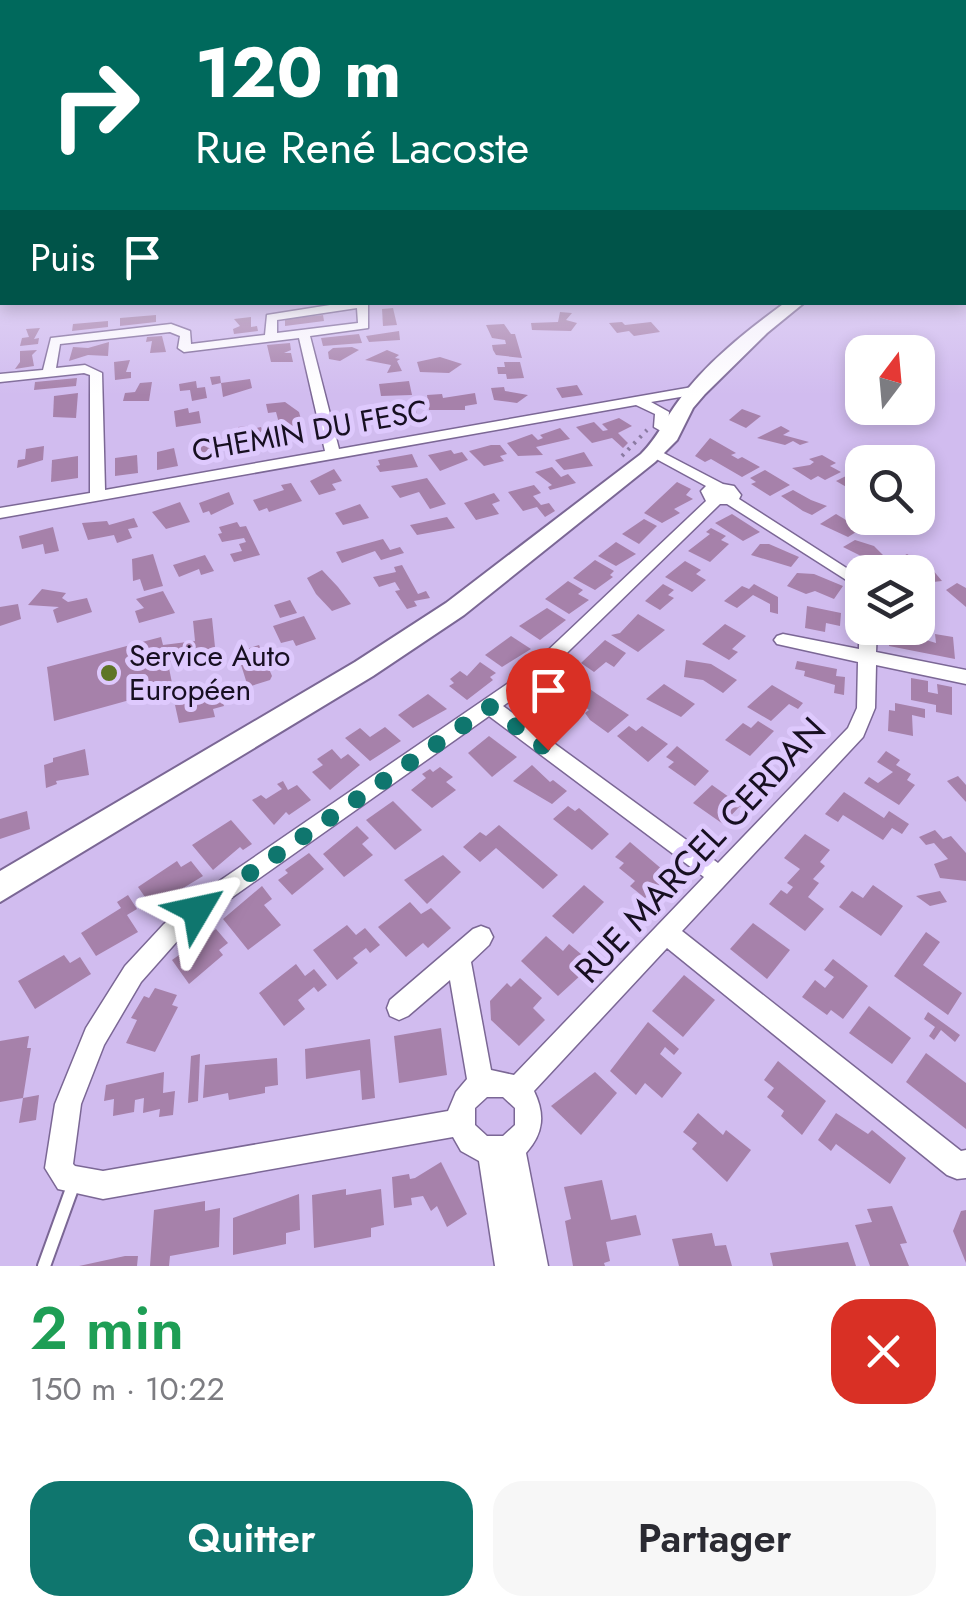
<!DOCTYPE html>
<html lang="fr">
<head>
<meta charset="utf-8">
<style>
  body { margin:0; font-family:Jost,sans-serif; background:#f7f7f7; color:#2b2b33; height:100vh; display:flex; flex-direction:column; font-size:38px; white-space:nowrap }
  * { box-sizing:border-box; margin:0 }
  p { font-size:32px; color:#7c7c81 }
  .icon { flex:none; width:55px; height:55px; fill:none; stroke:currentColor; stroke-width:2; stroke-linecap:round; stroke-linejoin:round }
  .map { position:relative; height:1266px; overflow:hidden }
  .side { display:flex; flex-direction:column; background:#fff; flex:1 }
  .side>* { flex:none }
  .top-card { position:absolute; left:0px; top:0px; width:968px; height:305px; box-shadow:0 5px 15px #0003; background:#00695c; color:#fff; overflow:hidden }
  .needle { width:65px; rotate:16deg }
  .tools { position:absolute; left:845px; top:335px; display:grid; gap:20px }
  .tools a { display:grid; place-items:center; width:90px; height:90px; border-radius:20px; background:#fff; box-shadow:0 5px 15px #0003; font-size:50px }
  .pin { position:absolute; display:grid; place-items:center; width:85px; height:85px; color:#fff; margin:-102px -42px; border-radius:50% 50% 50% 0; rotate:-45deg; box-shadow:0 0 10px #0007 }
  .pin .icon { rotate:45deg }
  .me { position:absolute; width:110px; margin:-55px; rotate:54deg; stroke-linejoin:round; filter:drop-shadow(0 0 8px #0008) }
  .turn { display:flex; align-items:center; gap:35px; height:210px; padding:0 30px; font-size:45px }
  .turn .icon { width:130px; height:130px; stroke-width:2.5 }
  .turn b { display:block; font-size:70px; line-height:85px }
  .then { display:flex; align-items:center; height:95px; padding:0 30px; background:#0003; gap:20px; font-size:38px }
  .round { display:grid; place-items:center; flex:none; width:105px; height:105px; border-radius:30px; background:#f7f7f7 }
  .headline { display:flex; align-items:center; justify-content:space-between; height:170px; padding:0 30px }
  h1 { font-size:60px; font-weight:600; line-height:75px; color:#1e9e55 }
  .button { display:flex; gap:20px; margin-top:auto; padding:20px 30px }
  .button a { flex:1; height:115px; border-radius:30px; background:#0f766e; color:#fff; font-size:40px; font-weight:600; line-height:115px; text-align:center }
  .button a+a { background:#f7f7f7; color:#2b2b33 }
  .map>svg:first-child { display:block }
</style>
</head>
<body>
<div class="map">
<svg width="966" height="1266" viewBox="0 0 966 1266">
  <rect width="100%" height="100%" fill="#d1bcef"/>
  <!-- building -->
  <g fill="#a681aa">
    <polygon points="393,308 397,325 383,326 382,309"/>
    <polygon points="560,312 572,313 566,320 577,323 571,331 532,330 531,323 558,322"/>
    <polygon points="156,315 156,322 120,326 120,318"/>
    <polygon points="323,315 324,321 285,326 285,319"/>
    <polygon points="251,317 251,327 257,326 258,331 234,334 233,329 240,326 234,319"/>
    <polygon points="108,321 108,327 72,331 73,324"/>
    <polygon points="622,322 625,325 651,322 660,332 634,336 629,331 617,333 609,323"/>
    <polygon points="504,324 511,334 515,334 522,358 496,355 493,350 492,345 506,344 505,340 492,338 486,325"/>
    <polygon points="40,328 34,339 39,338 38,344 20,346 22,338 29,337 26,329"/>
    <polygon points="399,331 400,340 369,342 366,336"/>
    <polygon points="359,334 362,343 323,346 321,338"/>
    <polygon points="162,336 166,352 150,353 152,341 146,342 147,337"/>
    <polygon points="109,342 108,356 88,355 69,361 73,347 88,348"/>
    <polygon points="290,343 291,350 284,353 291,353 293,362 271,362 267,345"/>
    <polygon points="352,347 359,350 340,361 329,359 328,352 333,348"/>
    <polygon points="37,350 32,355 34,366 15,369 20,362 20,351"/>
    <polygon points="387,350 399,355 395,358 400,359 397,361 402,371 387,373 391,365 365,360"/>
    <polygon points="440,357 462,364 449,373 420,372 417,362"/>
    <polygon points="130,360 126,372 131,372 131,378 115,380 114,362"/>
    <polygon points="504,362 520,362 524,378 507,379 506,374 498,374 497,367 505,367"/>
    <polygon points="220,376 221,383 250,379 252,388 223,397 221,383 212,385 210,377"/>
    <polygon points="77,378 76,386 34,390 35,382"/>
    <polygon points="196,381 197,388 205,387 207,398 192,401 190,390 180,391 179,384"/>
    <polygon points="409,381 412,395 381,396 379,384"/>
    <polygon points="152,382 149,401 123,401 125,393 135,392 140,383"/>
    <polygon points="577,385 583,395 562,398 556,388"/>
    <polygon points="504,387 505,391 528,395 517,403 494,400 491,388"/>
    <polygon points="78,393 76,418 53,417 54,396"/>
    <polygon points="475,393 477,404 465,406 465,410 429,410 427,395 442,394 443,398"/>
    <polygon points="285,402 299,412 303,427 280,427 276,412 268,413 266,404"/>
    <polygon points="415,406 417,415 403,416 404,423 395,424 394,418 366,421 365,413 374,410"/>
    <polygon points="188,408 189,413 199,411 201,423 176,427 174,411"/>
    <polygon points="742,409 761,416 746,428 729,420"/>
    <polygon points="619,418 632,426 618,433 628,443 623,448 612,438 592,443 576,427 594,422 603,431 608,430 602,424"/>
    <polygon points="251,426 252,429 261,427 265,443 242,447 238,427"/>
    <polygon points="781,426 790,431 783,435 809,442 800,445 793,441 785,445 757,438"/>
    <polygon points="560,428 570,439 536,447 543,455 518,456 507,443 532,434 538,440 543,438 540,435"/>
    <polygon points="710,438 736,453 731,455 738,459 742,457 760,467 742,477 711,459 705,462 695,456"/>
    <polygon points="206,439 207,443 216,442 218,455 196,458 193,441"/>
    <polygon points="491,445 500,445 507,454 500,456 504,461 484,466 469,451"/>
    <polygon points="44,446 43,460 17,468 18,460 25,459 26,449"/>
    <polygon points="174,448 178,466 157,470 157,452"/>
    <polygon points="451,450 454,454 462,452 468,460 440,471 428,455"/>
    <polygon points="584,452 593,466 564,470 555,460"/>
    <polygon points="412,454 418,467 380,472 376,466 380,465 378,460"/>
    <polygon points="137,455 138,473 115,476 115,458"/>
    <polygon points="822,455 836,463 830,466 841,472 825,480 818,476 811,480 792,468 810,465 814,462 809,459"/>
    <polygon points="78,456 78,478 51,482 52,460"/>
    <polygon points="552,467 561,477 568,474 576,483 550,490 548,487 552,485 535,472"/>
    <polygon points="334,469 342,481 332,484 336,490 319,495 310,481"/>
    <polygon points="765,470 790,485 770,496 751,484 756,482 750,478"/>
    <polygon points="850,474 862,481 862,496 836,481"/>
    <polygon points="427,478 446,504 430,509 419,492 400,498 391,486"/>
    <polygon points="677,482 691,489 686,495 693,499 674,509 680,513 662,523 644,513"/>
    <polygon points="291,483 302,501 269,512 267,508 259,511 253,500 284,490 281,485"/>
    <polygon points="534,485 541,493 533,496 541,505 549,503 555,511 545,517 537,507 523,511 508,492"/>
    <polygon points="793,490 811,500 827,506 812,515 803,511 781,496"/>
    <polygon points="229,492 234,504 211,515 209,511 203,513 199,503"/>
    <polygon points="494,493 500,501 492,504 499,514 476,520 464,503"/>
    <polygon points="180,502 190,522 166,529 152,512"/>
    <polygon points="360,504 369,518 343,525 335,513"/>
    <polygon points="732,514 760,532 743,541 715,523"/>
    <polygon points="836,514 861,529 848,537 820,524"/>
    <polygon points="447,517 455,528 417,535 410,525"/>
    <polygon points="134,518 138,527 128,529 132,538 117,543 114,535 88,540 82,523 107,521 109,525"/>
    <polygon points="644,519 657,526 639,544 622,534"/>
    <polygon points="237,522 240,527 246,526 260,555 234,562 230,554 242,551 239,544 246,542 244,538 222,542 218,534 222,533 219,527"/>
    <polygon points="53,527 59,551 45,554 43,544 22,549 19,536"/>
    <polygon points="711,528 726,536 721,540 729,544 710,562 688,551 710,534 706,532"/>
    <polygon points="383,539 390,550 400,547 404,553 381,560 375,551 342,563 336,552"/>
    <polygon points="855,540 874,546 887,559 875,567 865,561 869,560 843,547"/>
    <polygon points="616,542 636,554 616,566 598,556"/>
    <polygon points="760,544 769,544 799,557 791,567 751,555"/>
    <polygon points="153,554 163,586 144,591 140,579 133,581 132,559"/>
    <polygon points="907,554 932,569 942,581 924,583 918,572 898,559"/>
    <polygon points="205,555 214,571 201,575 199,569 179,577 173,565"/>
    <polygon points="595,560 614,571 610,575 613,577 595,590 573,578"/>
    <polygon points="685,561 701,570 696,574 706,580 692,592 665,577"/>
    <polygon points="402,565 418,594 426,591 430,598 414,601 417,606 407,609 395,591 400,590 395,582 379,587 373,577 396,572 394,567"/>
    <polygon points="322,570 338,587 351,604 332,611 316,594 307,578"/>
    <polygon points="797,573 814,574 843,586 834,599 815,591 806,594 787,586"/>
    <polygon points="568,581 583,590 578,594 589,600 569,614 545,599"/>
    <polygon points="957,583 966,588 966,607 946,590"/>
    <polygon points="663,584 674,590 668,595 674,598 660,610 645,601"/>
    <polygon points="754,584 778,597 778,614 770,612 770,604 753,595 737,608 724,601 742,586 749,589"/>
    <polygon points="42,589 66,593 62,598 68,602 87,598 92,612 57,623 53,610 59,607 28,605"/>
    <polygon points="163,591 175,613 139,623 135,611 144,608 136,599"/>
    <polygon points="290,600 297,613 280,618 274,605"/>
    <polygon points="18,604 21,619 0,626 0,607"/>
    <polygon points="807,606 841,613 840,626 826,623 825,632 805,628"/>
    <polygon points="547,608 566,620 540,640 519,626"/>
    <polygon points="638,614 665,630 638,652 611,635 620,633"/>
    <polygon points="304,616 316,639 296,646 293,640 281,643 273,626"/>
    <polygon points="212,618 215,647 168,663 173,688 54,721 47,667 161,637 163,645 195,641 193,621"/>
    <polygon points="725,624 746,636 732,649 738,652 729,660 702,644"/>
    <polygon points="896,631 936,643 935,634 953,637 955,659 889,646 889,635 896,637"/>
    <polygon points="511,636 531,649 502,667 485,655"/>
    <polygon points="605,640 626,653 614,667 606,662 594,672 581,663"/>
    <polygon points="259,645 272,676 270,680 248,687 237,652"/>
    <polygon points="686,660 711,664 737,680 723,693 703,680 684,677"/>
    <polygon points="797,661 837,669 836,676 845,677 844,695 834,693 835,685 804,676 805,671 795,669"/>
    <polygon points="480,662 496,673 490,677 493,680 467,700 449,686 454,683 450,679 460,671 467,676"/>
    <polygon points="566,672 597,694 629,715 608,733 590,720 585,713 589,710 582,705 574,712 567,707 573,701 564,694 557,700 543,690"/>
    <polygon points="911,678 928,681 928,692 938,694 937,684 952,687 952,715 936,712 936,705 911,700"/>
    <polygon points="664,684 695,704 681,717 646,699"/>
    <polygon points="772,685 803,703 798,709 789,704 771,721 747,707"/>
    <polygon points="220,692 224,706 213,709 215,717 179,723 175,705"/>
    <polygon points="428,694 447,709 413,728 398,715"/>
    <polygon points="895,703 925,709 925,718 912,715 913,736 888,731 889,710 895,711"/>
    <polygon points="758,721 774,731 750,756 725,740 743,723 751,728"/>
    <polygon points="629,726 636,731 642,726 668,744 648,762 617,736"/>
    <polygon points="385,727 401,741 370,761 345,738 360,728 370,737"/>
    <polygon points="489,736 517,757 492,777 468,753"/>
    <polygon points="677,746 709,771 695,786 668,767 674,762 666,757"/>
    <polygon points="85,749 89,775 56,781 57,784 46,788 44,765 53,762 53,758"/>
    <polygon points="332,749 341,759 348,754 360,765 330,790 312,772 323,765 317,759"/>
    <polygon points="886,751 900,760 896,765 911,774 907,780 915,785 899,805 864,783 869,777 878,783 893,772 877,762"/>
    <polygon points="532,765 550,782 553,780 567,791 552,804 513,781"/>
    <polygon points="440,767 453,777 446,782 456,790 432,808 411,790 426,778 422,774 430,769 433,772"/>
    <polygon points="958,776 966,785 966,802 947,781"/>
    <polygon points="283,781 288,790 297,785 311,800 289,815 286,812 274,825 252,800 261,795 266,799 282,789 277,784"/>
    <polygon points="712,785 729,797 736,789 755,802 747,810 740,806 723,824 693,803"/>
    <polygon points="844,792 884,818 889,811 909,824 902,834 892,828 883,840 843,815 838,822 825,814"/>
    <polygon points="393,801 422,830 395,850 366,820"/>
    <polygon points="568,806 575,811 579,808 609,834 592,850 553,819"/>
    <polygon points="27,811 30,829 0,839 0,819"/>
    <polygon points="231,820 252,844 243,850 240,847 213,870 192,845"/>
    <polygon points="499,825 558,875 543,889 496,848 480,862 463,847 480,832 486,836"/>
    <polygon points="357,826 369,838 362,844 373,855 344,877 323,854"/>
    <polygon points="935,830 943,839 951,836 966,853 966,881 940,878 934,864 948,859 934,843 926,845 919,837"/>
    <polygon points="805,834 830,850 820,862 825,866 813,879 819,883 808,897 824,909 805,931 769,904 781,890 787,894 793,887 787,883 800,869 784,858"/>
    <polygon points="630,842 670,876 645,898 630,886 635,881 619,868 624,863 615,857"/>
    <polygon points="309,853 324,869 292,895 278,880 288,873 285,870"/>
    <polygon points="443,855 461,872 427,904 404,880"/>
    <polygon points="177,861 181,867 191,861 203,876 152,907 138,887"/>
    <polygon points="584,885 604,902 573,934 552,916"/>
    <polygon points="873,885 903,906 881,936 839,907 852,891 863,898"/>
    <polygon points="262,886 272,899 264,905 281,925 248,950 223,919"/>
    <polygon points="940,891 947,902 930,906 916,896"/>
    <polygon points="128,895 137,909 127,915 138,932 96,956 81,933 121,908 117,902"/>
    <polygon points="410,902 421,914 431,908 451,928 428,948 423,943 406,957 378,927"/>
    <polygon points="753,923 790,950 767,979 730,949"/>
    <polygon points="347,925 356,935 365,928 380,945 370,953 366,948 353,958 358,963 337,980 313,950"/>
    <polygon points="216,929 228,943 219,950 223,955 189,984 172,960"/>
    <polygon points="926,932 940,942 923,965 962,993 948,1015 894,976"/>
    <polygon points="546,936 563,951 569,944 593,964 558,996 521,961"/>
    <polygon points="64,955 70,963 80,957 91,974 35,1009 18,981"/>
    <polygon points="833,959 868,986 843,1019 831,1010 827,1015 802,997 815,980 825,988 834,977 824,970"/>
    <polygon points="296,964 305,976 314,969 327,985 318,992 314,987 298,1000 305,1009 284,1026 259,993"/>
    <polygon points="684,975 715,1000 683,1037 652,1011"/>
    <polygon points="520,978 542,998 533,1008 545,1020 519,1046 491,1020 490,1001 507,983 511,987"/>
    <polygon points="155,988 177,995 172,1005 178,1007 155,1052 126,1043 137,1020 131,1018 144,996 149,998"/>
    <polygon points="869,1006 911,1038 892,1064 849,1033"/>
    <polygon points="928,1012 960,1035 955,1042 941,1030 934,1040 929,1036 935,1027 924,1019"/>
    <polygon points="648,1022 679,1049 674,1055 665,1047 660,1054 682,1073 662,1098 645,1083 636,1095 610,1071"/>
    <polygon points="441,1028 447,1075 399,1083 394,1036"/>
    <polygon points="29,1036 27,1048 31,1048 23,1098 39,1095 36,1120 19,1123 23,1098 0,1102 0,1041"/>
    <polygon points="370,1039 375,1098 362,1100 360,1070 306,1079 305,1049"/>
    <polygon points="926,1053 966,1083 966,1129 906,1082"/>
    <polygon points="200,1054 198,1101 188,1103 191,1056"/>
    <polygon points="277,1058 278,1085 265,1087 265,1093 229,1100 228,1093 203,1098 205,1065"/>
    <polygon points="778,1061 826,1101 802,1135 781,1116 784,1111 767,1097 774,1088 764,1080"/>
    <polygon points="164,1072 163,1093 175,1091 173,1115 159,1117 160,1109 143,1113 144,1098 135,1100 134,1112 113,1116 114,1099 104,1101 106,1085"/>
    <polygon points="595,1072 617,1093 581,1135 551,1106"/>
    <polygon points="698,1113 723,1135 726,1130 751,1150 727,1182 692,1149 697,1143 683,1132"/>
    <polygon points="836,1113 868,1134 872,1130 906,1158 890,1184 836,1144 831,1151 818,1140"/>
    <polygon points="441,1162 467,1214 447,1227 437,1206 431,1211 423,1196 411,1198 412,1205 394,1208 392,1177 409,1174 410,1179 415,1178"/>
    <polygon points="602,1180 611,1220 636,1215 641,1235 606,1242 610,1261 604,1263 605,1266 573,1266 565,1221 571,1219 564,1187"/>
    <polygon points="346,1189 346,1195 381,1189 384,1225 371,1228 371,1237 314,1248 312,1195"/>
    <polygon points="299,1194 300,1230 286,1233 286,1244 233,1255 233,1218"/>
    <polygon points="205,1201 205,1211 220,1208 219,1247 170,1256 169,1266 150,1266 154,1210"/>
    <polygon points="892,1206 907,1243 900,1244 909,1266 870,1266 855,1225 872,1222 867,1209"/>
    <polygon points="966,1210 966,1263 953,1231 961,1211"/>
    <polygon points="712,1233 715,1246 726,1245 732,1266 679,1266 672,1239"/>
    <polygon points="848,1242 856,1266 773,1266 770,1253"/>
    <polygon points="125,1256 138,1256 137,1266 79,1266"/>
  </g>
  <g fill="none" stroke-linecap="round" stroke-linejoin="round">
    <!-- lane casing -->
    <g stroke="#7b6795" stroke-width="16">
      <polyline id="lane" points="44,1266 74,1183"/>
    </g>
    <!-- street casing -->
    <g stroke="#7b6795" stroke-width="3">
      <g id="street">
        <path d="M349,302H368V328L310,336L339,449L698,386L704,390L698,394L651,402L669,412L668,427L661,431L654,427L655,414L636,405L0,518V508L90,493V375L84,373L0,382V374L43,370L51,338L171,324L190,331L191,344L265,335L267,315ZM357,308L358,323L277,333V320ZM170,332L180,336L178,348L184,352L299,338L325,451L105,490L102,373L85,365L56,368L60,344Z"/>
        <path d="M654,448L723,484L734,486L741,495L739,499L862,578V590L727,504H720L538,681L503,706L718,863L848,728L857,708L858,662L777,644L774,640L777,636L783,634L859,649V628L862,624V628H877L876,652L966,670V684L876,665L875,708L863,737L682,931L961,1151L966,1150V1178L957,1179L947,1175L667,948L534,1091C545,1114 544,1133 526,1153L548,1266H495L479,1161L461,1151L453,1137L103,1199L58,1189L45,1168L55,1104L86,1028L125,966L164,924L218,882L526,671L706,501L701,491L706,486L649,455L647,452ZM489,716L704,877L514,1075L491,1070L471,962L489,945L493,937L489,929L481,926L473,929L390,1000L387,1008L390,1016L399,1020L408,1016L450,980L467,1079L456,1092L448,1111L103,1171L75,1166L73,1164L81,1104L104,1045L141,982L180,938L234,896ZM487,1097H503L515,1108V1125L503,1136H487L475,1125V1108Z"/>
      </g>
    </g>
    <!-- secondary casing -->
    <g stroke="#7b6795" stroke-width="4">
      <g id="secondary">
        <rect x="965" y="228" width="1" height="8"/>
        <path d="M786,302H805L767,333L705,394L693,408L677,440L655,462L464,615L373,676L0,902V871L355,662L446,603L641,454C659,436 663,422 677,403C704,364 748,330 786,302Z"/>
      </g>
    </g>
    <!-- path -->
    <polyline stroke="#8a7aa1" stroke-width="4" stroke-dasharray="2.5 6" stroke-linecap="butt" points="622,456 647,430"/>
    <!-- lane -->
    <use href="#lane" stroke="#fff" stroke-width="12"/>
    <!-- street -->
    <use href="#street" fill="#fff" fill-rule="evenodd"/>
    <!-- secondary -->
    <use href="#secondary" fill="#fff" fill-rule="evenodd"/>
  </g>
  <!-- sky -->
  <linearGradient id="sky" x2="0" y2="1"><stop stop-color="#63b4cd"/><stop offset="0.55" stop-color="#eae1f8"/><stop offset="1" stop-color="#eae1f8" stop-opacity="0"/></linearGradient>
  <rect width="966" height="395" fill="url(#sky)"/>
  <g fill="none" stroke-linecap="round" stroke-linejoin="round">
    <!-- route -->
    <polyline stroke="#0f766e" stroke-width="18" stroke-dasharray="0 32.4" points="197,910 490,707 548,750"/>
  </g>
  <!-- markers -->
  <circle fill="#5e7526" stroke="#dec9fd" stroke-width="4" cx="109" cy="673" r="10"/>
  <g text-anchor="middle" stroke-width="10" stroke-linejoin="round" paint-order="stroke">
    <!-- street labels -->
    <g font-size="30" fill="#170f21" stroke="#dec9fd">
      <text transform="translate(310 431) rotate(-10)" y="10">CHEMIN DU FESC</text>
    </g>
    <!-- poi labels -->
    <g font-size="30" fill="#170f21" stroke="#dec9fd" text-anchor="start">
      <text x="129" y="666">Service Auto<tspan x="129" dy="34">Européen</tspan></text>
    </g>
    <!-- near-street labels -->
    <g font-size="35" fill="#170f21" stroke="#dec9fd">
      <text transform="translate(700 850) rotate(-47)" y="12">RUE MARCEL CERDAN</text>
    </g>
  </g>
</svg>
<div class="tools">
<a><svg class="needle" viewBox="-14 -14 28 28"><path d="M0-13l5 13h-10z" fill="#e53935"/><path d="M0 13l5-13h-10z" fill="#7c7c81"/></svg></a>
<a><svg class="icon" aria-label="search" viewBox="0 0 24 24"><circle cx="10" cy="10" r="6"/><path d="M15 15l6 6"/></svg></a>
<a><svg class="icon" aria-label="layers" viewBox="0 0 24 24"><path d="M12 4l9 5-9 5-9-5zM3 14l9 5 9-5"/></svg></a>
</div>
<div class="pin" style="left:548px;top:750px;background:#d93025"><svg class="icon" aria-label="arrive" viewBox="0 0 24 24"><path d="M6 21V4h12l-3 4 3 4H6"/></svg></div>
<svg class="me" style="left:197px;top:910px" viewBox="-20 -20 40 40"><path d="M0-17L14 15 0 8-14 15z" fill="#0f766e" stroke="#fff" stroke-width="4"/></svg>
<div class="top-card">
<div class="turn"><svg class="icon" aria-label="right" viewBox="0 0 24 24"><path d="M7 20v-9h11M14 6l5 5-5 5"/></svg><div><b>120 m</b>Rue René Lacoste</div></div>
<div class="then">Puis<svg class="icon" aria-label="arrive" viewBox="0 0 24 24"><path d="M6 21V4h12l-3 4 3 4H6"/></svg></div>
</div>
</div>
<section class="side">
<div class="headline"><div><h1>2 min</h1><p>150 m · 10:22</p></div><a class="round" style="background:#d93025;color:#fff"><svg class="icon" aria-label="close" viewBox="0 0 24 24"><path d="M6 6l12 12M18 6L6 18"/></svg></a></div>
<div class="button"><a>Quitter</a><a>Partager</a></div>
</section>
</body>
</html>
